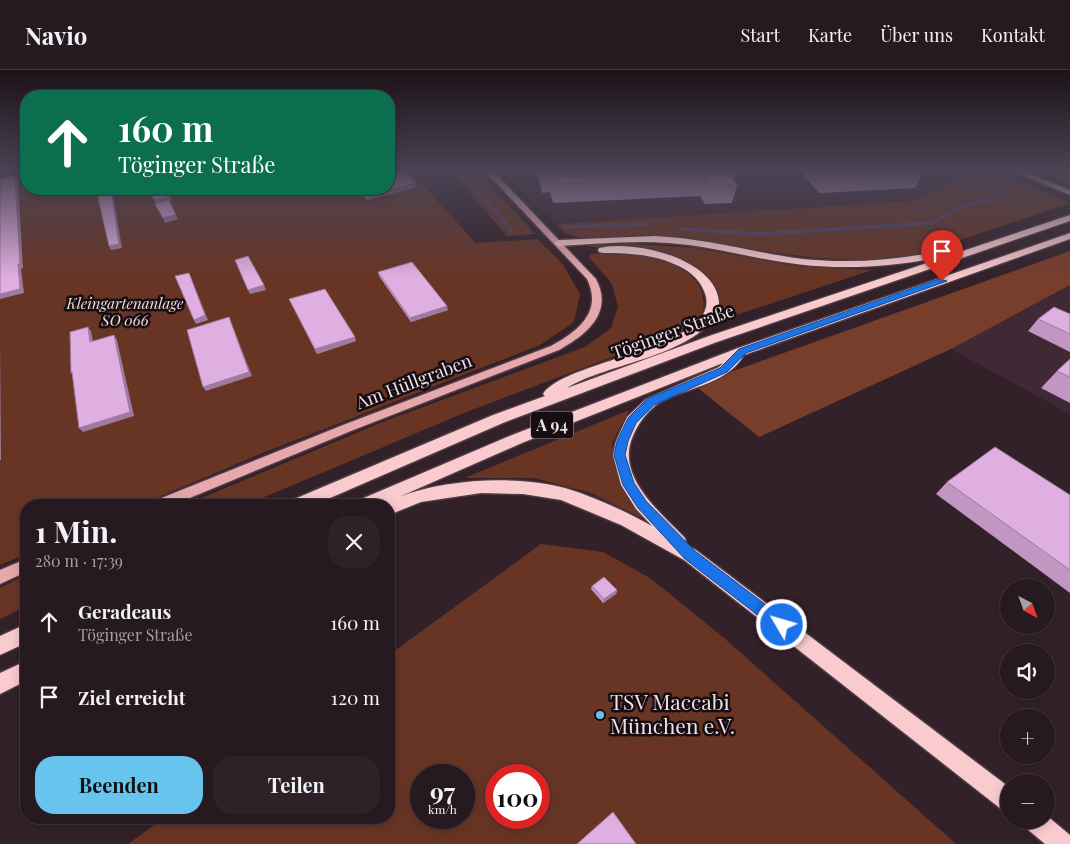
<!DOCTYPE html>
<html lang="de">
<head>
<meta charset="utf-8">
<style>
  body { margin:0; font-family:"Playfair Display",serif; background:#2e2228; color:#f1f3f6; height:100vh; display:flex; flex-direction:column; font-size:19px; white-space:nowrap }
  * { box-sizing:border-box; margin:0 }
  p { font-size:16px; color:#a4a0a4 }
  .icon { flex:none; width:28px; height:28px; fill:none; stroke:currentColor; stroke-width:2; stroke-linecap:round; stroke-linejoin:round }
  .map { position:relative; flex:1; overflow:hidden }
  .details { position:absolute; left:20px; top:429px; width:375px; height:325px; display:flex; flex-direction:column; background:#26191f; border-radius:20px; box-shadow:0 2px 12px #0003,0 0 0 1px #42383d }
  .details>* { flex:none }
  .banner { position:absolute; left:20px; top:20px; width:375px; height:105px; border-radius:20px; box-shadow:0 2px 12px #0003,0 0 0 1px #42383d; background:#0b6e4f; color:#fff; overflow:hidden }
  .needle { width:32px; rotate:139deg }
  .buttons { position:absolute; left:1000px; top:509px; display:grid; gap:10px }
  .buttons a { display:grid; place-items:center; width:55px; height:55px; border-radius:50%; background:#26191f; box-shadow:0 2px 12px #0003,0 0 0 1px #42383d; font-size:25px }
  .speed { position:absolute; left:410px; top:694px; display:flex; gap:10px; font-size:25px; font-weight:700; text-align:center }
  .speed>* { display:grid; place-content:center; width:65px; height:65px; border-radius:50%; background:#26191f; box-shadow:0 2px 12px #0003,0 0 0 1px #42383d; line-height:1 }
  .speed small { font-size:12px; font-weight:400 }
  .speed .limit { border:8px solid #d22; background:#fff; color:#111 }
  .pin { position:absolute; display:grid; place-items:center; width:42px; height:42px; color:#fff; margin:-51px -21px; border-radius:50% 50% 50% 0; rotate:-45deg; box-shadow:0 0 5px #0007 }
  .pin .icon { rotate:45deg }
  .me { position:absolute; width:55px; margin:-28px; rotate:308deg; stroke-linejoin:round; filter:drop-shadow(0 0 4px #0008) }
  .turn { display:flex; align-items:center; gap:18px; height:105px; padding:0 15px; font-size:22px }
  .turn .icon { width:65px; height:65px; stroke-width:2.5 }
  .turn b { display:block; font-size:35px; line-height:42px }
  .round { display:grid; place-items:center; flex:none; width:52px; height:52px; border-radius:20px; background:#2e2228 }
  .overview { display:flex; align-items:center; justify-content:space-between; height:85px; padding:0 15px }
  h1 { font-size:30px; font-weight:700; line-height:38px }
  .primary-button { display:flex; gap:10px; margin-top:auto; padding:10px 15px }
  .primary-button a { flex:1; height:58px; border-radius:20px; background:#66c4ef; color:#111; font-size:20px; font-weight:700; line-height:58px; text-align:center }
  .primary-button a+a { background:#2e2228; color:#f1f3f6 }
  ul { padding:0; list-style:none }
  li { display:flex; align-items:center; gap:15px; height:75px; padding:0 15px }
  li div { flex:1 }
  li b { display:block; font-size:19px }
  li em { font-style:normal }
  header { display:flex; align-items:center; gap:30px; box-sizing:border-box; height:70px; padding:0 25px; background:#26191f; border-bottom:1px solid #42383d }
  header strong { font-size:24px }
  nav { display:flex; gap:28px; margin-inline-start:auto; font-size:18px }
  .map>svg:first-child { display:block }
</style>
</head>
<body>
<header>
<strong>Navio</strong>
<nav><a>Start</a><a>Karte</a><a>Über uns</a><a>Kontakt</a></nav>
</header>
<div class="map">
<svg width="1070" height="774" viewBox="0 0 1070 774">
  <rect width="100%" height="100%" fill="#332129"/>
  <!-- built -->
  <g fill="#402834">
    <polygon points="502,100 968,100 975,103 910,131 557,154"/>
    <polygon points="1070,215 1070,344 951,279"/>
  </g>
  <!-- green -->
  <g fill="#683525" fill-rule="evenodd">
    <polygon points="0,100 26,100 26,119 389,119 389,100 409,100 476,173 537,169 562,193 580,224 574,252 540,275 260,384 140,435 26,435 26,484 0,495"/>
    <polygon points="450,100 475,100 535,164 507,166"/>
    <polygon points="968,100 991,100 1070,133 916,185 867,190 818,188 775,183 702,171 648,166 582,168 565,163 557,154 910,131 974,103"/>
    <path d="M635,174L695,178L796,196L872,200L718,251C718,242 720,231 717,224C701,177 631,177 590,177L589,175Z"/>
    <path d="M609,183C640,185 686,186 701,220C703,225 705,234 703,239C701,245 697,251 694,256L464,343L246,435H185L380,353L585,277L611,258L618,237L612,214L589,187L591,184Z"/>
    <polygon points="629,340 612,373 617,405 646,450 591,423 534,408 465,408"/>
    <path d="M541,474L603,482L650,508L723,567L956,774H128L164,748H389V585ZM421,705H464V748H421ZM496,705H539V748H496Z"/>
    <polygon points="26,505 26,536 0,549 0,518"/>
  </g>
  <!-- forest -->
  <g fill="#783e2c">
    <polygon points="1034,100 1070,100 1070,114"/>
    <polygon points="1070,181 1070,215 951,279 759,367 694,315"/>
  </g>
  <g fill="none" stroke-linecap="round" stroke-linejoin="round">
    <!-- stream -->
    <g stroke="#574464" stroke-width="4">
      <polyline points="458,100 511,160"/>
      <polyline points="564,157 647,154"/>
      <polyline points="682,159 758,164 932,153 963,136 1000,127 994,116"/>
    </g>
    <!-- major casing -->
    <g stroke="#4d3c43" stroke-width="3">
      <g id="major">
        <path d="M484,100H492L596,209C614,243 586,265 559,280L351,361L173,435H152L154,431L343,355L551,276C578,261 603,242 587,209Z"/>
        <polygon points="1010,100 1020,100 1070,120 1070,125"/>
        <polygon points="26,489 26,502 0,514 0,500"/>
      </g>
    </g>
    <!-- highway casing -->
    <g stroke="#4d3c43" stroke-width="3">
      <g id="highway">
        <path d="M1070,145V151L717,272L503,353L314,435H290L292,430L493,345L545,326L543,324C564,289 729,277 704,221C699,208 687,199 674,194C652,184 627,183 603,183L599,182L598,180L599,178C635,169 723,190 719,238C700,286 606,293 567,318L709,266Z"/>
        <path d="M1070,163V169L744,285C727,316 683,317 656,335C646,343 638,354 633,366C615,406 660,442 685,468L687,475L696,480L1009,717V742L1001,739L684,490L621,455L561,430L523,424L481,423L421,432L389,445V435H357L359,430L512,365L738,278ZM723,293L719,297L646,329L627,347L616,371L613,385L621,415L636,439L652,456C625,441 595,427 565,418C517,405 445,409 399,427L522,373Z"/>
        <path d="M655,166C703,168 748,181 795,188C843,194 889,191 936,182L941,185L936,188C889,197 843,200 796,194C754,189 712,176 669,173C633,170 595,174 559,176L554,173L559,170Z"/>
        <polygon points="26,554 26,573 0,585 0,566"/>
        <polygon points="26,591 26,611 0,624 0,603"/>
        <polygon points="1046,745 1070,765 1070,774 1045,774 1026,758 1023,750 1046,750"/>
      </g>
    </g>
    <!-- major -->
    <use href="#major" fill="#e6a8ad" fill-rule="evenodd"/>
    <!-- highway -->
    <use href="#highway" fill="#f9cbce" fill-rule="evenodd"/>
  </g>
  <!-- wall -->
  <g fill="#c196c2">
    <polygon points="537,100 735,100 736,101 734,110 737,115 732,133 705,134 700,126 553,133 550,122 542,123"/>
    <polygon points="799,100 920,100 923,103 915,118 819,123"/>
    <polygon points="417,117 367,130 357,119 389,119"/>
    <polygon points="378,202 448,240 411,252 379,206"/>
    <polygon points="289,229 356,271 317,284"/>
    <polygon points="1070,244 1070,282 1028,261 1038,249"/>
    <polygon points="1070,289 1070,333 1041,318 1057,301"/>
    <polygon points="947,412 1070,425 1070,523 936,424"/>
    <polygon points="592,516 617,520 616,524 603,533 591,519"/>
  </g>
  <!-- shaded-wall -->
  <g fill="#9d7a9e">
    <polygon points="15,106 18,110 23,198 21,199 24,223 0,229 0,224 18,194"/>
    <polygon points="416,113 417,117 367,130 366,126"/>
    <polygon points="111,119 112,119 122,178 111,180 109,176"/>
    <polygon points="170,126 172,130 156,134 154,130"/>
    <polygon points="176,145 178,149 165,153 163,148"/>
    <polygon points="189,203 208,250 196,254 194,250"/>
    <polygon points="264,215 266,220 250,224 248,220"/>
    <polygon points="447,236 448,240 411,252 410,248"/>
    <polygon points="229,247 252,306 206,321 203,317"/>
    <polygon points="88,257 91,261 94,277 90,272"/>
    <polygon points="114,265 117,270 134,346 83,362 79,358"/>
    <polygon points="355,267 356,271 317,284 315,279"/>
    <polygon points="0,270 1,390 0,390"/>
    <polygon points="617,520 616,524 603,533 604,529"/>
  </g>
  <!-- building -->
  <g fill="#e0afe1" stroke="#9d7a9e">
    <polygon points="389,100 404,100 416,113 366,126 360,119 389,119"/>
    <polygon points="541,100 735,100 736,101 728,101 737,115 709,116 704,107 553,114 551,104 542,105"/>
    <polygon points="819,100 920,100 923,103 825,107"/>
    <polygon points="15,106 20,194 18,194 20,219 0,224 0,109"/>
    <polygon points="96,119 111,119 119,174 109,176"/>
    <polygon points="148,119 165,119 170,126 154,130"/>
    <polygon points="169,130 176,145 163,148 155,134"/>
    <polygon points="248,186 264,215 248,220 235,190"/>
    <polygon points="412,192 447,236 410,248 378,202"/>
    <polygon points="189,203 205,245 194,250 175,206"/>
    <polygon points="325,219 355,267 315,279 289,229"/>
    <polygon points="1054,237 1070,244 1070,264 1038,249"/>
    <polygon points="229,247 249,302 203,317 187,260"/>
    <polygon points="88,257 90,272 114,265 130,342 79,358 72,302 71,303 70,262"/>
    <polygon points="1070,289 1070,307 1057,301"/>
    <polygon points="995,377 1070,425 1070,500 947,412"/>
    <polygon points="604,507 617,520 604,529 592,516"/>
    <polygon points="613,742 636,774 577,774"/>
  </g>
  <!-- sky -->
  <linearGradient id="sky" x2="0" y2="1"><stop stop-color="#1c1217"/><stop offset="0.48" stop-color="#4a4354"/><stop offset="1" stop-color="#4a4354" stop-opacity="0"/></linearGradient>
  <rect width="1070" height="208" fill="url(#sky)"/>
  <!-- route -->
  <polygon fill="#1a73e8" stroke="#114b97" points="939,209 947,211 746,283 727,302 654,335 636,353 628,371 625,385 634,413 646,431 695,481 787,551 789,555 787,560 782,562 777,560 685,489 638,438 623,415 614,385 617,371 628,348 647,329 720,298 739,279"/>
  <!-- markers -->
  <circle fill="#66c4ef" stroke="#150d11" stroke-width="2" cx="600" cy="645" r="5"/>
  <g text-anchor="middle" stroke-width="5" stroke-linejoin="round" paint-order="stroke">
    <!-- far-park labels -->
    <g font-size="15" font-style="italic" fill="#f2ded8" stroke="#150d11">
      <text x="125" y="239">Kleingartenanlage<tspan x="125" dy="17">SO 066</tspan></text>
    </g>
    <!-- shield labels -->
    <rect fill="#150d11" stroke="#aca1a6" stroke-width="1" x="531" y="341.5" width="42" height="27" rx="4"/>
    <g font-size="16" font-weight="bold" fill="#ede0e6">
      <text x="552" y="361">A 94</text>
    </g>
    <!-- street labels -->
    <g font-size="18" fill="#ede0e6" stroke="#150d11">
      <text transform="translate(673 262) rotate(-20)" y="6">Töginger Straße</text>
      <text transform="translate(414 312) rotate(-21)" y="6">Am Hüllgraben</text>
    </g>
    <!-- near-poi labels -->
    <g font-size="21" fill="#ede0e6" stroke="#150d11" text-anchor="start">
      <text x="610" y="640">TSV Maccabi<tspan x="610" dy="24">München e.V.</tspan></text>
    </g>
  </g>
</svg>
<div class="buttons">
<a><svg class="needle" viewBox="-14 -14 28 28"><path d="M0-13l5 13h-10z" fill="#e53935"/><path d="M0 13l5-13h-10z" fill="#a4a0a4"/></svg></a>
<a><svg class="icon" aria-label="sound" viewBox="0 0 24 24"><path d="M4 9h4l5-4v14l-5-4H4zM17 9q2 3 0 6"/></svg></a>
<a>+</a>
<a>−</a>
</div>
<div class="speed"><div>97<small>km/h</small></div><div class="limit">100</div></div>
<div class="pin" style="left:942px;top:211px;background:#d93025"><svg class="icon" aria-label="arrive" viewBox="0 0 24 24"><path d="M6 21V4h12l-3 4 3 4H6"/></svg></div>
<svg class="me" style="left:782px;top:555px" viewBox="-20 -20 40 40"><circle r="17" fill="#1a73e8" stroke="#fff" stroke-width="3"/><path d="M0-11L8 9 0 5-8 9z" fill="#fff"/></svg>
<div class="banner">
<div class="turn"><svg class="icon" aria-label="ahead" viewBox="0 0 24 24"><path d="M12 20V5M6 11l6-6 6 6"/></svg><div><b>160 m</b>Töginger Straße</div></div>
</div>
<section class="details">
<div class="overview"><div><h1>1 Min.</h1><p>280 m · 17:39</p></div><a class="round"><svg class="icon" aria-label="close" viewBox="0 0 24 24"><path d="M6 6l12 12M18 6L6 18"/></svg></a></div>
<ul>
<li><svg class="icon" aria-label="ahead" viewBox="0 0 24 24"><path d="M12 20V5M6 11l6-6 6 6"/></svg><div><b>Geradeaus</b><p>Töginger Straße</p></div><em>160 m</em></li>
<li><svg class="icon" aria-label="arrive" viewBox="0 0 24 24"><path d="M6 21V4h12l-3 4 3 4H6"/></svg><div><b>Ziel erreicht</b></div><em>120 m</em></li>
</ul>
<div class="primary-button"><a>Beenden</a><a>Teilen</a></div>
</section>
</div>
</body>
</html>
